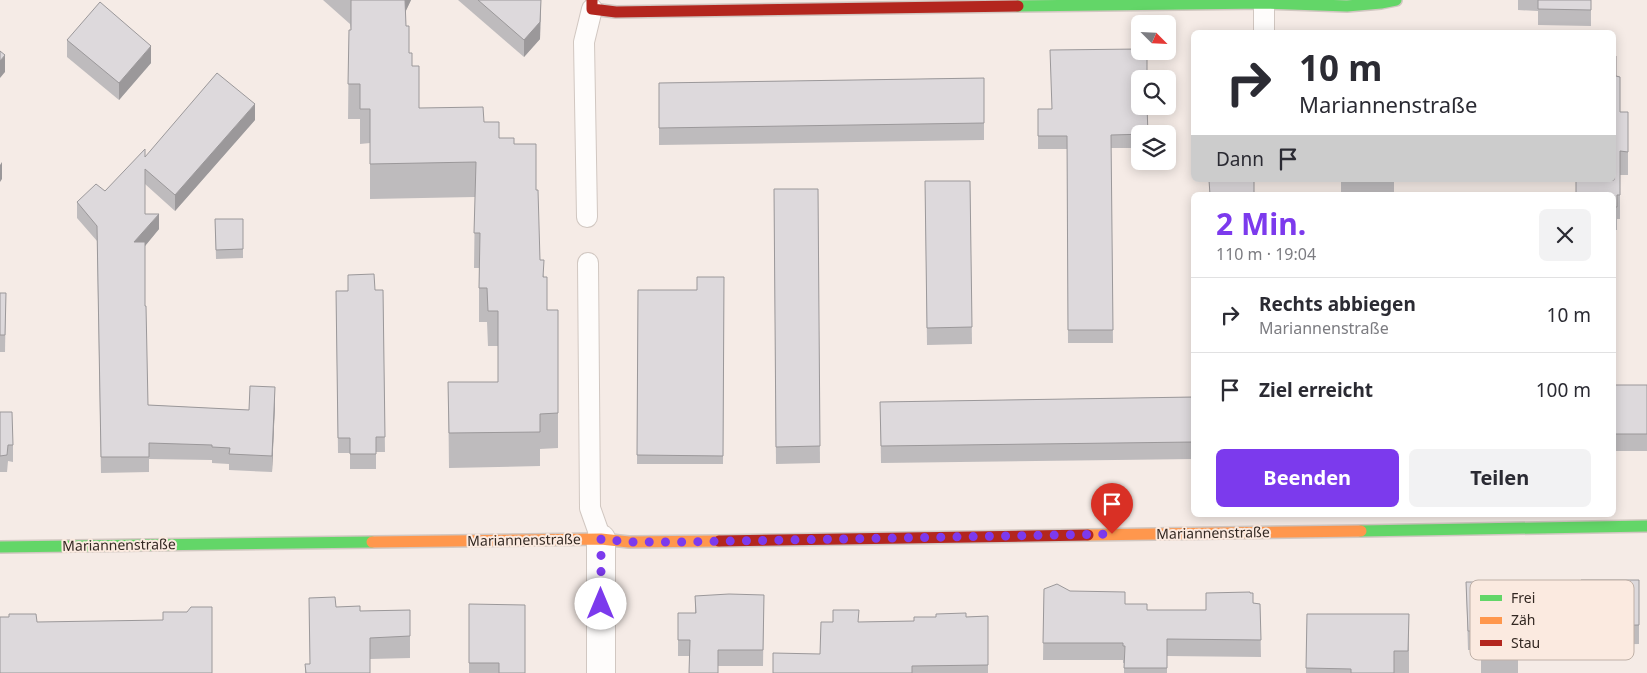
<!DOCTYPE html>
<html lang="de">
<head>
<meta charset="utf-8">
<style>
  body { margin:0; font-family:"Noto Sans",sans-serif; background:#f2f2f3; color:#2b2b33; height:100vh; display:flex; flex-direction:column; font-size:19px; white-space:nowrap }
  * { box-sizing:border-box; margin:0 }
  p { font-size:16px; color:#7c7c81 }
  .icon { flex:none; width:28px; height:28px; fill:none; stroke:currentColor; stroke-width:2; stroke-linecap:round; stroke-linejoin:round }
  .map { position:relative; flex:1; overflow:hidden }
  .panel { position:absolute; left:1191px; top:192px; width:425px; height:325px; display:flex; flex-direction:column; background:#fff; border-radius:8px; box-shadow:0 2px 12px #0003 }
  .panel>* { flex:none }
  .guide { position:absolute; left:1191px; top:30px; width:425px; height:152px; border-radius:8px; box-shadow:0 2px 12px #0003; background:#fff; color:#2b2b33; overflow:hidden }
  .needle { width:32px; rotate:114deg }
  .tools { position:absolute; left:1131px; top:15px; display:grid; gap:10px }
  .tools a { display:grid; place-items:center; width:45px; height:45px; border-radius:8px; background:#fff; box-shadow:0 2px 12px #0003; font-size:25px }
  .pin { position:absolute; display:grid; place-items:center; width:42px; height:42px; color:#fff; margin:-51px -21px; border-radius:50% 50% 50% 0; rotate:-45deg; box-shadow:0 0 5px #0007 }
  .pin .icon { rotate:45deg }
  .me { position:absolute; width:55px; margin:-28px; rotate:0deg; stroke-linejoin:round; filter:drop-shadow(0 0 4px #0008) }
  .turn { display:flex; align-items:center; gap:18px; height:105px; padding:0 25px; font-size:22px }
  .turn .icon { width:65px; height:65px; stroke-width:2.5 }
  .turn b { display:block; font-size:35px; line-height:42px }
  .then { display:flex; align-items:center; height:48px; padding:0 25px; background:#0003; gap:10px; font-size:19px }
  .round { display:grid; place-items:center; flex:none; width:52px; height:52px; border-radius:8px; background:#f2f2f3 }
  .headline { display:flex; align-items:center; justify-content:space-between; height:85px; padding:0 25px }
  h1 { font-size:30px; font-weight:700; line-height:38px; color:#7c3aed }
  .primary-button { display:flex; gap:10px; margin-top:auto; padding:10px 25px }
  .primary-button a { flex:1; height:58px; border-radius:8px; background:#7c3aed; color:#fff; font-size:20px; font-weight:700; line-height:58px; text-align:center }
  .primary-button a+a { background:#f2f2f3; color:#2b2b33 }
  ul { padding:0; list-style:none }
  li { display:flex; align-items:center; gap:15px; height:75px; padding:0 25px; border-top:1px solid #e1e1e2 }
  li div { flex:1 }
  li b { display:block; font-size:19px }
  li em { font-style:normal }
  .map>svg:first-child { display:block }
</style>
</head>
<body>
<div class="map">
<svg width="1647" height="673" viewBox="0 0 1647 673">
  <rect width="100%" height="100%" fill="#f5ebe6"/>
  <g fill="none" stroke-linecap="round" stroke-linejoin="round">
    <!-- lane casing -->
    <g stroke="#d1c7c1" stroke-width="22">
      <g id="lane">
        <polyline points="1264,32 1264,3"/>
        <polyline points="587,217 584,42 592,9"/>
        <polyline points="588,263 590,508 601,539"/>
      </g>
    </g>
    <!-- street casing -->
    <g stroke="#d1c7c1" stroke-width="30">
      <polyline id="street" points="601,673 601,539"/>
    </g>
    <!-- fast casing -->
    <g stroke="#d1c7c1" stroke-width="14">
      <g id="fast">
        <polyline points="1018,6 1264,3 1347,6 1381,3 1396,0"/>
        <polyline points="1361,531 1647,526"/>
        <polyline points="0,547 372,542"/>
      </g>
    </g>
    <!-- slow casing -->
    <g stroke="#d1c7c1" stroke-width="14">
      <g id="slow">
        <polyline points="1088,535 1361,531"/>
        <polyline points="372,542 601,539 629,542 719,541"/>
      </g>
    </g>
    <!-- jam casing -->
    <g stroke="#d1c7c1" stroke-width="14">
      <g id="jam">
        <polyline points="592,0 592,9 616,12 1018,6"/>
        <polyline points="719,541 1088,535"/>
      </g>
    </g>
    <!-- lane -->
    <use href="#lane" stroke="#fefcfb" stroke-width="20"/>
    <!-- street -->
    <use href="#street" stroke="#fefcfb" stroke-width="28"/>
    <!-- fast -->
    <use href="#fast" stroke="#63d668" stroke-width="11"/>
    <!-- slow -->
    <use href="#slow" stroke="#ff974d" stroke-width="11"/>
    <!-- jam -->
    <use href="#jam" stroke="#b3261e" stroke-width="11"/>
  </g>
  <!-- wall -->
  <g fill="#bebbbd">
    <polygon points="323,0 411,0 405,12 406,26 409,53 412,66 419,108 484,122 499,138 514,144 536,190 540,260 544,277 547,310 558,310 558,448 540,449 540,466 449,468 448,382 498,382 498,346 488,346 487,322 479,322 479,268 474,268 475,197 370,199 370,143 360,144 360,119 348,119 349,30 351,30 350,24"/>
    <polygon points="458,0 541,0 540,39 524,57"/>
    <polygon points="1518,0 1591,0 1591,26 1538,25 1538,11 1518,10"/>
    <polygon points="67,40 151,63 119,100 67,57"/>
    <polygon points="1616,76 1620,112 1628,112 1628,175 1620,175 1620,219 1617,219 1617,230 1614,230"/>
    <polygon points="984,78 984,140 659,145 659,83"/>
    <polygon points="1038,109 1140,134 1140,148 1111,148 1113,343 1068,343 1067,149 1038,149"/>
    <polygon points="255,120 175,211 145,184 145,214 159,229 145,246 145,306 148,405 249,410 275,403 272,472 229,470 229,464 212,463 212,460 149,459 149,472 101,473 97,241 77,218 77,202 105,191 145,157"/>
    <rect x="1341" y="180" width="53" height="15"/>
    <polygon points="925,181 970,181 972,344 927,345"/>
    <polygon points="774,189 818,189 820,463 776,464"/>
    <polygon points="215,219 243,219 243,258 216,259"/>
    <polygon points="724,277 723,464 637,464 638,290 697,290"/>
    <polygon points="383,290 385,452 376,452 376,469 350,469 350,453 338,453 336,291"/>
    <polygon points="0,293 6,293 5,352 0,352"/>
    <polygon points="1614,326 1614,385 1647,385 1647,451 1614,451"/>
    <polygon points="1194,397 1194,459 881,463 880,402"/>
    <polygon points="0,412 13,445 13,462 8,461 7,472 0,472"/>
    <polygon points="1639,580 1639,644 1580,645 1580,629 1518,628 1518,673 1481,673 1481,650 1468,650 1466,582 1581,583"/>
    <polygon points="1044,589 1070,591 1147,610 1206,610 1253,603 1260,604 1261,657 1167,656 1167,673 1124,673 1124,663 1123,663 1123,660 1043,660"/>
    <polygon points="764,595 763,666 718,666 689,656 678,656 678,613 695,613 695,596"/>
    <polygon points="309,598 336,607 360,611 410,610 410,658 370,659 370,673 305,673 305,664 310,664"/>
    <polygon points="469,604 525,673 469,673"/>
    <polygon points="1307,614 1409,614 1409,673 1306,673"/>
    <polygon points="988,616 988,673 773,673 820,654 859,622 914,621 966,617"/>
  </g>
  <!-- shaded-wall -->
  <g fill="#9b989a">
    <polygon points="404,0 411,0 404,15"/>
    <polygon points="541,0 540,39 524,57 524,40"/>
    <polygon points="151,46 151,63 119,100 119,83"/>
    <polygon points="5,55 5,72 0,78 0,61"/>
    <polygon points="255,104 255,120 175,211 175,195"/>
    <polygon points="2,162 2,179 0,182 0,165"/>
    <polygon points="159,214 159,229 145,246 134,242"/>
    <polygon points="275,387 275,403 272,472 272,456"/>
  </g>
  <!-- building -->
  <g fill="#ddd9dc" stroke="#9b989a">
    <polygon points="351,0 405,0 406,26 409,26 409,53 412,53 412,66 419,66 419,108 483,107 484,122 499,122 499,138 514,138 514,144 536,144 536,190 538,190 540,260 544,260 543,277 547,277 547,310 558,310 558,413 540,414 540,432 449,433 448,382 498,382 498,311 488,311 487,288 479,288 480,233 474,233 476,162 370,164 370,109 360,109 360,84 348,84 349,30 351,30"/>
    <polygon points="478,0 541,0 540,22 524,40"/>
    <polygon points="1538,0 1591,0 1591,10 1538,9"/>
    <polygon points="100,2 151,46 119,83 67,40"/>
    <polygon points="1140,49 1140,51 1147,51 1147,79 1140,79 1140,106 1147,106 1148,134 1111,135 1113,330 1068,330 1067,136 1038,136 1038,109 1052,109 1050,50"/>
    <polygon points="0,51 5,55 0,61"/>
    <polygon points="1614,56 1616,56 1616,76 1620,77 1620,112 1628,112 1628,152 1620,151 1620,195 1617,195 1617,207 1614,207 1614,195 1576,195 1576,180 1614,180"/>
    <polygon points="217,73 255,104 175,195 145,169 145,214 159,214 134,242 145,242 145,306 146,306 148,405 249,410 250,386 275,387 272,456 229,454 230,448 212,447 212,445 149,443 149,457 101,457 97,226 77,202 96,184 105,191 145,149 145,157"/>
    <polygon points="984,78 984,123 659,128 659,83"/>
    <polygon points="1209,180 1254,180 1254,195 1210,195"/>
    <polygon points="925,181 970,181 972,327 927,328"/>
    <polygon points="774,189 818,189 820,446 776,447"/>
    <polygon points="215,219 243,219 243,249 216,250"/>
    <polygon points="374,274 375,290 383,290 385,437 376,437 376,454 350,454 350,438 338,438 336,291 348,291 348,275"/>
    <polygon points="697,277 724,277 723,456 637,455 638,290 697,290"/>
    <polygon points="0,293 6,293 5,335 0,335"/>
    <rect x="1614" y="385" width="33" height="49"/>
    <polygon points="1194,397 1194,442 881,446 880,402"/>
    <polygon points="0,412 12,412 13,445 8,445 7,455 0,456"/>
    <polygon points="1581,580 1639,580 1639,625 1580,626 1580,610 1518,609 1518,658 1481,658 1481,631 1468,631 1466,582 1581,583"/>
    <polygon points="1057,584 1070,591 1125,592 1125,604 1147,604 1147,610 1206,610 1206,593 1250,592 1250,593 1253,593 1253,603 1260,604 1261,640 1167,639 1167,668 1124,668 1125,646 1123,646 1123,643 1043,643 1044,589"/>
    <polygon points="729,594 764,595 763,650 718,650 718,673 689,673 690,640 678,640 678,613 696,613 695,596"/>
    <polygon points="335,597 336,607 360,606 360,611 410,610 410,636 370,638 370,673 306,673 305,664 310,664 309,598"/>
    <polygon points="469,604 525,605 525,673 499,673 499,663 469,663"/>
    <polygon points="191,607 212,607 212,673 0,673 0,617 9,617 9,614 36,614 37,622 163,620 163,612 187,612"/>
    <polygon points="833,610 859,610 858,622 914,621 914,617 936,617 936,614 966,613 966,617 988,616 988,665 912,666 912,673 773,673 773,653 820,654 821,622 833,622"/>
    <polygon points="1307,614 1409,614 1408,651 1394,651 1394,673 1351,673 1351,669 1306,668"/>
  </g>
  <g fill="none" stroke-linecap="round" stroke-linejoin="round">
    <!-- route -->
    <polyline stroke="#7c3aed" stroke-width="9" stroke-dasharray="0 16.2" points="601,604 601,539 630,542 680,542 1112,534"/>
  </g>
  <g text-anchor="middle" stroke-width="4" stroke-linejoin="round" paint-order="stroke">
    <!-- street labels -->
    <g font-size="14" fill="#332822" stroke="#fbeae0">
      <text transform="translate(1213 533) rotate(-1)" y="5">Mariannenstraße</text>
      <text transform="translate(524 540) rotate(-1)" y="5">Mariannenstraße</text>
      <text transform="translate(119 545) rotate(-1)" y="5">Mariannenstraße</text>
    </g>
  </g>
  <!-- legend -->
  <rect x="1470" y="580" width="164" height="80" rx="8" fill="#fbeae0" stroke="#bfb0a7" stroke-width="1"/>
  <rect x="1480" y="595" width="22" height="6" fill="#63d668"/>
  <rect x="1480" y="617" width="22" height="7" fill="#ff974d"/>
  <rect x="1480" y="640" width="22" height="6" fill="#b3261e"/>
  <g font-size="14" fill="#332822">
    <text x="1511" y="603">Frei</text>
    <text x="1511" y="625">Zäh</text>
    <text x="1511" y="648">Stau</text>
  </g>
</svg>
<div class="tools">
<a><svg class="needle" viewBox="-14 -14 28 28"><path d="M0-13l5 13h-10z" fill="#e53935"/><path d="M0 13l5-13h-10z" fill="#7c7c81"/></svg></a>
<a><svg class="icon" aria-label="search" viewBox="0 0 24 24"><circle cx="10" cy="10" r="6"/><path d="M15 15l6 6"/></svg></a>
<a><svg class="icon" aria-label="layers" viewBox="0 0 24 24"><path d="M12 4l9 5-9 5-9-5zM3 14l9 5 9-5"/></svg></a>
</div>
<div class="pin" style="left:1112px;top:534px;background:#d93025"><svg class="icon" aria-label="arrive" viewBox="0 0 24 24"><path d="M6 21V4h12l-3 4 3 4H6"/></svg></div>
<svg class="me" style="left:601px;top:604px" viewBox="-20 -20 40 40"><circle r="19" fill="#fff"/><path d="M0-13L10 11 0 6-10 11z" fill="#7c3aed"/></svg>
<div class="guide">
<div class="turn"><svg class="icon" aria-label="right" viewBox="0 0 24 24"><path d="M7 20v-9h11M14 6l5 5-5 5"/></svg><div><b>10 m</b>Mariannenstraße</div></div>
<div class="then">Dann<svg class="icon" aria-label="arrive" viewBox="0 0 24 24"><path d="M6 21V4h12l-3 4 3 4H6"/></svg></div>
</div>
<section class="panel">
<div class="headline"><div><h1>2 Min.</h1><p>110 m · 19:04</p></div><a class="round"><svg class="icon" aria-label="close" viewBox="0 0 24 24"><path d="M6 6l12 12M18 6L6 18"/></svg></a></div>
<ul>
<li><svg class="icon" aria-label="right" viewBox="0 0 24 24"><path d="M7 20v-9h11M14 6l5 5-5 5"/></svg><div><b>Rechts abbiegen</b><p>Mariannenstraße</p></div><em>10 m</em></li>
<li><svg class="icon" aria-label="arrive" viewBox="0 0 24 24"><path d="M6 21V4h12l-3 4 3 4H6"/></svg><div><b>Ziel erreicht</b></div><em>100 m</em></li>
</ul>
<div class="primary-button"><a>Beenden</a><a>Teilen</a></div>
</section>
</div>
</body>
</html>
